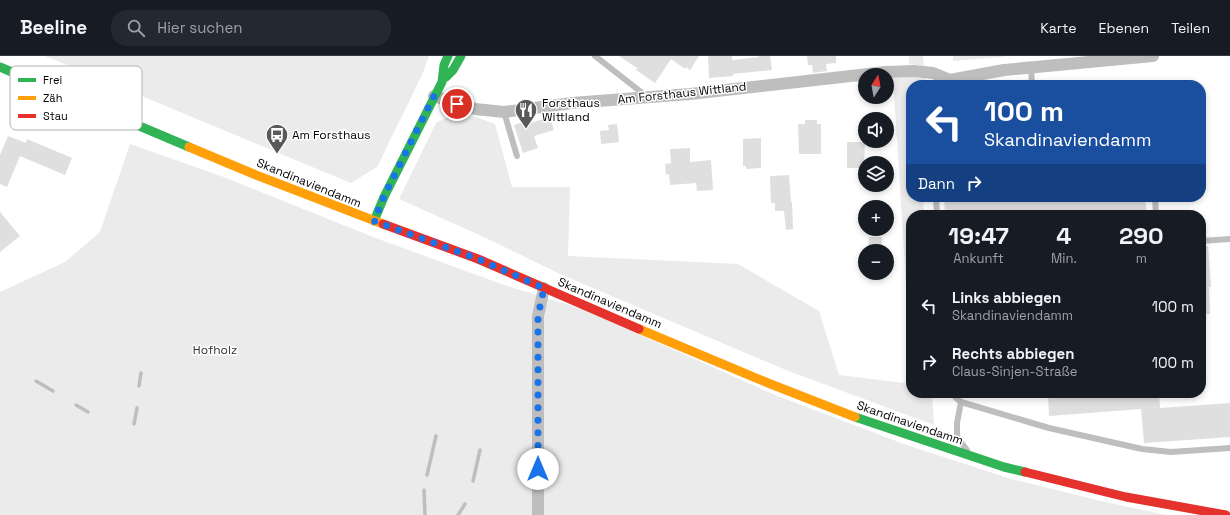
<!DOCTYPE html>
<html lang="de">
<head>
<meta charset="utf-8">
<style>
  body { margin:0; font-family:"Space Grotesk",sans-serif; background:#242831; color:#f1f3f6; height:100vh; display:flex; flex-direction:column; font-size:15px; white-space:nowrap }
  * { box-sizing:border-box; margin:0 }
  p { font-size:13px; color:#9ea1a6 }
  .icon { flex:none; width:22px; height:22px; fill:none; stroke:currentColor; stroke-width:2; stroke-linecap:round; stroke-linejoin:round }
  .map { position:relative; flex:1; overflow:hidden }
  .sheet { position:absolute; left:906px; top:154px; width:300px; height:188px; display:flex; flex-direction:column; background:#171b24; border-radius:16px; box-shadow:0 2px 6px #0003 }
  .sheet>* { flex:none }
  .banner { position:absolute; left:906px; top:24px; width:300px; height:122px; border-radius:16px; box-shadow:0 2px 6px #0003; background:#1a4fa0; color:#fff; overflow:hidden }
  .needle { width:26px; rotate:11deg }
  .controls { position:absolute; left:858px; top:12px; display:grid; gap:8px }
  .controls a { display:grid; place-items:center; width:36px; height:36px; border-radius:50%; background:#171b24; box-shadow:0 2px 6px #0003; font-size:20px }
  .pin { position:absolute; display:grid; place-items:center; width:34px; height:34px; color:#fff; margin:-17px; border:2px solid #fff; border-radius:50%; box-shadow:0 1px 4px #0007 }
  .me { position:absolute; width:44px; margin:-22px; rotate:0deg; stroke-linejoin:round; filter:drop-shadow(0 0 3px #0008) }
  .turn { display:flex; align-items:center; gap:14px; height:84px; padding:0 12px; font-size:18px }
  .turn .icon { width:52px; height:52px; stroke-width:2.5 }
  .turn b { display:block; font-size:28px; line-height:34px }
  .then { display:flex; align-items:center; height:38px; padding:0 12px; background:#0003; gap:8px; font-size:15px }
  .eta { display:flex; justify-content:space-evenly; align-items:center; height:68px; text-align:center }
  .eta b { font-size:24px; font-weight:800; line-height:28px }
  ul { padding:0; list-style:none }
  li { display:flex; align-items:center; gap:12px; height:56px; padding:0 12px }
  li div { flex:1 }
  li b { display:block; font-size:15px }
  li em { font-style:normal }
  header { display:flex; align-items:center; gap:24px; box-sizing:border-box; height:56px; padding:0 20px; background:#171b24; border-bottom:1px solid #363941 }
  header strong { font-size:19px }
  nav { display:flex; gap:22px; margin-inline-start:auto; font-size:14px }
  .search { width:280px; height:36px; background:#242831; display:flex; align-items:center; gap:10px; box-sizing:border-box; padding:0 14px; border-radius:16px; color:#9ea1a6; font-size:15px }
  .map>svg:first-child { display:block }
</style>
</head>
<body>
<header>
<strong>Beeline</strong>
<div class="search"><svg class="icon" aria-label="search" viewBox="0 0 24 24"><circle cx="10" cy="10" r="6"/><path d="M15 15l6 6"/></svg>Hier suchen</div>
<nav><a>Karte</a><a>Ebenen</a><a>Teilen</a></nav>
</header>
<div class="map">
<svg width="1230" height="459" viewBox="0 0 1230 459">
  <rect width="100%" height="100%" fill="#fff"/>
  <!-- green -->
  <g fill="#ebebeb">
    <polygon points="45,0 429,0 422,19 377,111 351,127"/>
    <polygon points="909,0 923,0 924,10 909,8"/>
    <polygon points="953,0 1012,0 953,5"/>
    <polygon points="911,21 925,22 925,29 911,29 911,141 923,141 924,159 911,159 911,306 893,22"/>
    <polygon points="459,55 495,68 512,131 570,131 568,200 738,208 819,255 839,319 911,328 911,337 932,337 934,369 786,314 560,218 486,182 399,143 436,67"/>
    <polygon points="130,88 221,120 373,181 507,230 582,253 775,339 904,388 1008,422 1101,445 1166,459 0,459 0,236 65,206 100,176"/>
  </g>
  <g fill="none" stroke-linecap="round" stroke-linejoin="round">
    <!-- stream -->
    <g stroke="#bebebe" stroke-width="3.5">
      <polyline points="36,325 53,335"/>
      <polyline points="139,330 141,317"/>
      <polyline points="76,349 88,356"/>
      <polyline points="134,368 137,352"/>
      <polyline points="427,419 436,380"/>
      <polyline points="473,425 480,394"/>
      <polyline points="424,434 425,459"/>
      <polyline points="458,459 465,448"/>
    </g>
  </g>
  <!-- building -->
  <g fill="#dfdfdf">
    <polygon points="619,0 699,0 690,14 686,11 685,13 671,3 655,27 636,14 637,12"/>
    <polygon points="708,0 732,0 732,4 759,1 758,0 770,0 772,14 733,18 733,20 709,22"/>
    <polygon points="807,0 836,0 836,7 826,8 827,15 813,17 812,9 808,9"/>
    <polygon points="550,61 554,74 534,80 538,92 523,97 514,69 526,65 527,68"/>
    <polygon points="805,64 817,64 817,68 821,68 821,98 799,98 798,68 805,68"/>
    <polygon points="617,68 619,86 601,88 600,75 609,74 608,69"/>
    <polygon points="8,80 26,87 27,83 72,102 65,119 20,100 7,131 0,128 0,99"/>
    <polygon points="761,82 761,112 746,113 746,110 743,110 743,83"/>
    <polygon points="847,86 865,86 864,112 847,112"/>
    <polygon points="690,92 690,106 711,104 713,134 697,135 696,127 670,129 669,118 666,119 665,108 671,107 670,93"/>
    <polygon points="789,119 791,146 792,146 793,173 786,174 784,155 775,155 775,147 771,147 770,120"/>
    <polygon points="944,141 1145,141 1147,159 945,159"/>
    <polygon points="0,156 20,180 0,196"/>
    <polygon points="869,181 882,181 882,195 868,195"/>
    <polygon points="1201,190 1208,190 1211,231 1209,231 1210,258 1201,258"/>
    <polygon points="1048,337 1159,337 1160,352 1230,347 1230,381 1144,387 1141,353 1049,360"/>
  </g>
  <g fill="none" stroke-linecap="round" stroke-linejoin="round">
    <!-- lane -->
    <g stroke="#bebebe" stroke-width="6">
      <polyline points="595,0 641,36 642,42"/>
      <polyline points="1031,11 1032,29"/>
      <polyline points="504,56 517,100"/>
      <polyline points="936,141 937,159"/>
      <polyline points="1155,141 1156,159"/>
      <polyline points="1201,185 1230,183"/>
      <polyline points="953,337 956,342 961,346 1049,372 1142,393 1171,396 1230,392"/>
      <polyline points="961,346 957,367 957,381 967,394"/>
    </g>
    <!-- street -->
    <g stroke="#bebebe" stroke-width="12">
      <polyline points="434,40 475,53 504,56 572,47 690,38 886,16 914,15 933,17 950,24 1004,14 1153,0"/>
      <polyline points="538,459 538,260 544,232"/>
    </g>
    <!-- fast -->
    <g stroke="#30b455" stroke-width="9">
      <polyline points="0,11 189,91"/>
      <polyline points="446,21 453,14 461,0"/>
      <polyline points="374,165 384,141 442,26 444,9 448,0"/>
      <polyline points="855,361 1004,411 1025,416"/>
    </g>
    <!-- slow -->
    <g stroke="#ff9f0a" stroke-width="9">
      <polyline points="189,91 256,119 383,168"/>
      <polyline points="639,273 768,327 855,361"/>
    </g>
    <!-- jam -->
    <g stroke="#e5322d" stroke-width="9">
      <polyline points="383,168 478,203 639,273"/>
      <polyline points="1025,416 1126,441 1226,459"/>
    </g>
  </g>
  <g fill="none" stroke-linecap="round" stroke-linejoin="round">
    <!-- route -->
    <polyline stroke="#1a73e8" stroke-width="7" stroke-dasharray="0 12.6" points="457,48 434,40 384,140 374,165 478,203 544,232 538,260 538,413"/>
  </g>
  <!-- icons -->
  <defs>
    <g id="restaurant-pin" transform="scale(1.15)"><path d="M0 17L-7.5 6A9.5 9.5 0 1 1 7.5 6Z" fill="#595959" stroke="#fff"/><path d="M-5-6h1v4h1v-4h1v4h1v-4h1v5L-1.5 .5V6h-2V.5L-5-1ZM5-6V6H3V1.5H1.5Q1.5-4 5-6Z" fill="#fff"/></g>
    <g id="bus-pin" transform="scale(1.15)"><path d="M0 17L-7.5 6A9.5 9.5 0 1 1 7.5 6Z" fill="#595959" stroke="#fff"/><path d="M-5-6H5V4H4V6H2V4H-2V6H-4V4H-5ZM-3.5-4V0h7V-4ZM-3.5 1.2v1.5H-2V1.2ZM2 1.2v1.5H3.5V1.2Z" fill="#fff"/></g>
  </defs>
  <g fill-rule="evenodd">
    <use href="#restaurant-pin" x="526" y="54"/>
    <use href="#bus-pin" x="277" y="79"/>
  </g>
  <g text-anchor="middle" stroke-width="3" stroke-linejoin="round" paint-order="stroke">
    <!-- street labels -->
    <g font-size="12" fill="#000" stroke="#fff">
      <text transform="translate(682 37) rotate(-6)" y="4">Am Forsthaus Wittland</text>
      <text transform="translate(309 127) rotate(22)" y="4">Skandinaviendamm</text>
      <text transform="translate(610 247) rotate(23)" y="4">Skandinaviendamm</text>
      <text transform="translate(910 367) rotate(19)" y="4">Skandinaviendamm</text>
    </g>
    <!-- poi labels -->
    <g font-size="12" fill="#000" stroke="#fff" text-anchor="start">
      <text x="542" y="51">Forsthaus<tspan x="542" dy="14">Wittland</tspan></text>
      <text x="292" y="83">Am Forsthaus</text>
    </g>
    <!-- park labels -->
    <g font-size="12" fill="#323232" stroke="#fff">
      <text x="215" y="298">Hofholz</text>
    </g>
  </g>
  <!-- legend -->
  <rect x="10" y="10" width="132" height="64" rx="6" fill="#fff" stroke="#b2b2b2" stroke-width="1"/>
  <rect x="18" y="22" width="18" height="4" fill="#30b455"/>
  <rect x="18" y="40" width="18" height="4" fill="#ff9f0a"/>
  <rect x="18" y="58" width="18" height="4" fill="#e5322d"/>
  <g font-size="11" fill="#000">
    <text x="43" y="28">Frei</text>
    <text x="43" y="46">Zäh</text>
    <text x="43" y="64">Stau</text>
  </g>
</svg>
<div class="controls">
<a><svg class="needle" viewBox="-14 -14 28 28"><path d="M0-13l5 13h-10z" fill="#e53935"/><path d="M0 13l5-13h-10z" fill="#9ea1a6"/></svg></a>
<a><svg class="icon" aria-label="sound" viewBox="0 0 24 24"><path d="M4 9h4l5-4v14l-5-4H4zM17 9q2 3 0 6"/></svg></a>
<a><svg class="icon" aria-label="layers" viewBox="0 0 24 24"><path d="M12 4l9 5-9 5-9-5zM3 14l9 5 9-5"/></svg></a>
<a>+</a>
<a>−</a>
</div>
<div class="pin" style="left:457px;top:48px;background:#d93025"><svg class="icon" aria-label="arrive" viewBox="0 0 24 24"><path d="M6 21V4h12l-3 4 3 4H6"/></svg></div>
<svg class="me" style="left:538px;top:413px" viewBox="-20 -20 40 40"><circle r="19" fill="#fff"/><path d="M0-13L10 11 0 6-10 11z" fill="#1a73e8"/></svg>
<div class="banner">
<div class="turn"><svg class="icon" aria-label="left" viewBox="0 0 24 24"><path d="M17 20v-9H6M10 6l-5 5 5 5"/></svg><div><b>100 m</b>Skandinaviendamm</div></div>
<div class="then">Dann<svg class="icon" aria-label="right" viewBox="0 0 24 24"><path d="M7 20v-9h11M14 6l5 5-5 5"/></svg></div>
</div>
<section class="sheet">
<div class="eta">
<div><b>19:47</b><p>Ankunft</p></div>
<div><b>4</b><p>Min.</p></div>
<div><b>290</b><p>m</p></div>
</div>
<ul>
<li><svg class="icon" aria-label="left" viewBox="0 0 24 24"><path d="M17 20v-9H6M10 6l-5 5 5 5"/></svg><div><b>Links abbiegen</b><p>Skandinaviendamm</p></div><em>100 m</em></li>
<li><svg class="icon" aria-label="right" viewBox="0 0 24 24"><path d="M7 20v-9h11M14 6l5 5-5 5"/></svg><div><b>Rechts abbiegen</b><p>Claus-Sinjen-Straße</p></div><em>100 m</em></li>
</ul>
</section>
</div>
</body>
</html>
